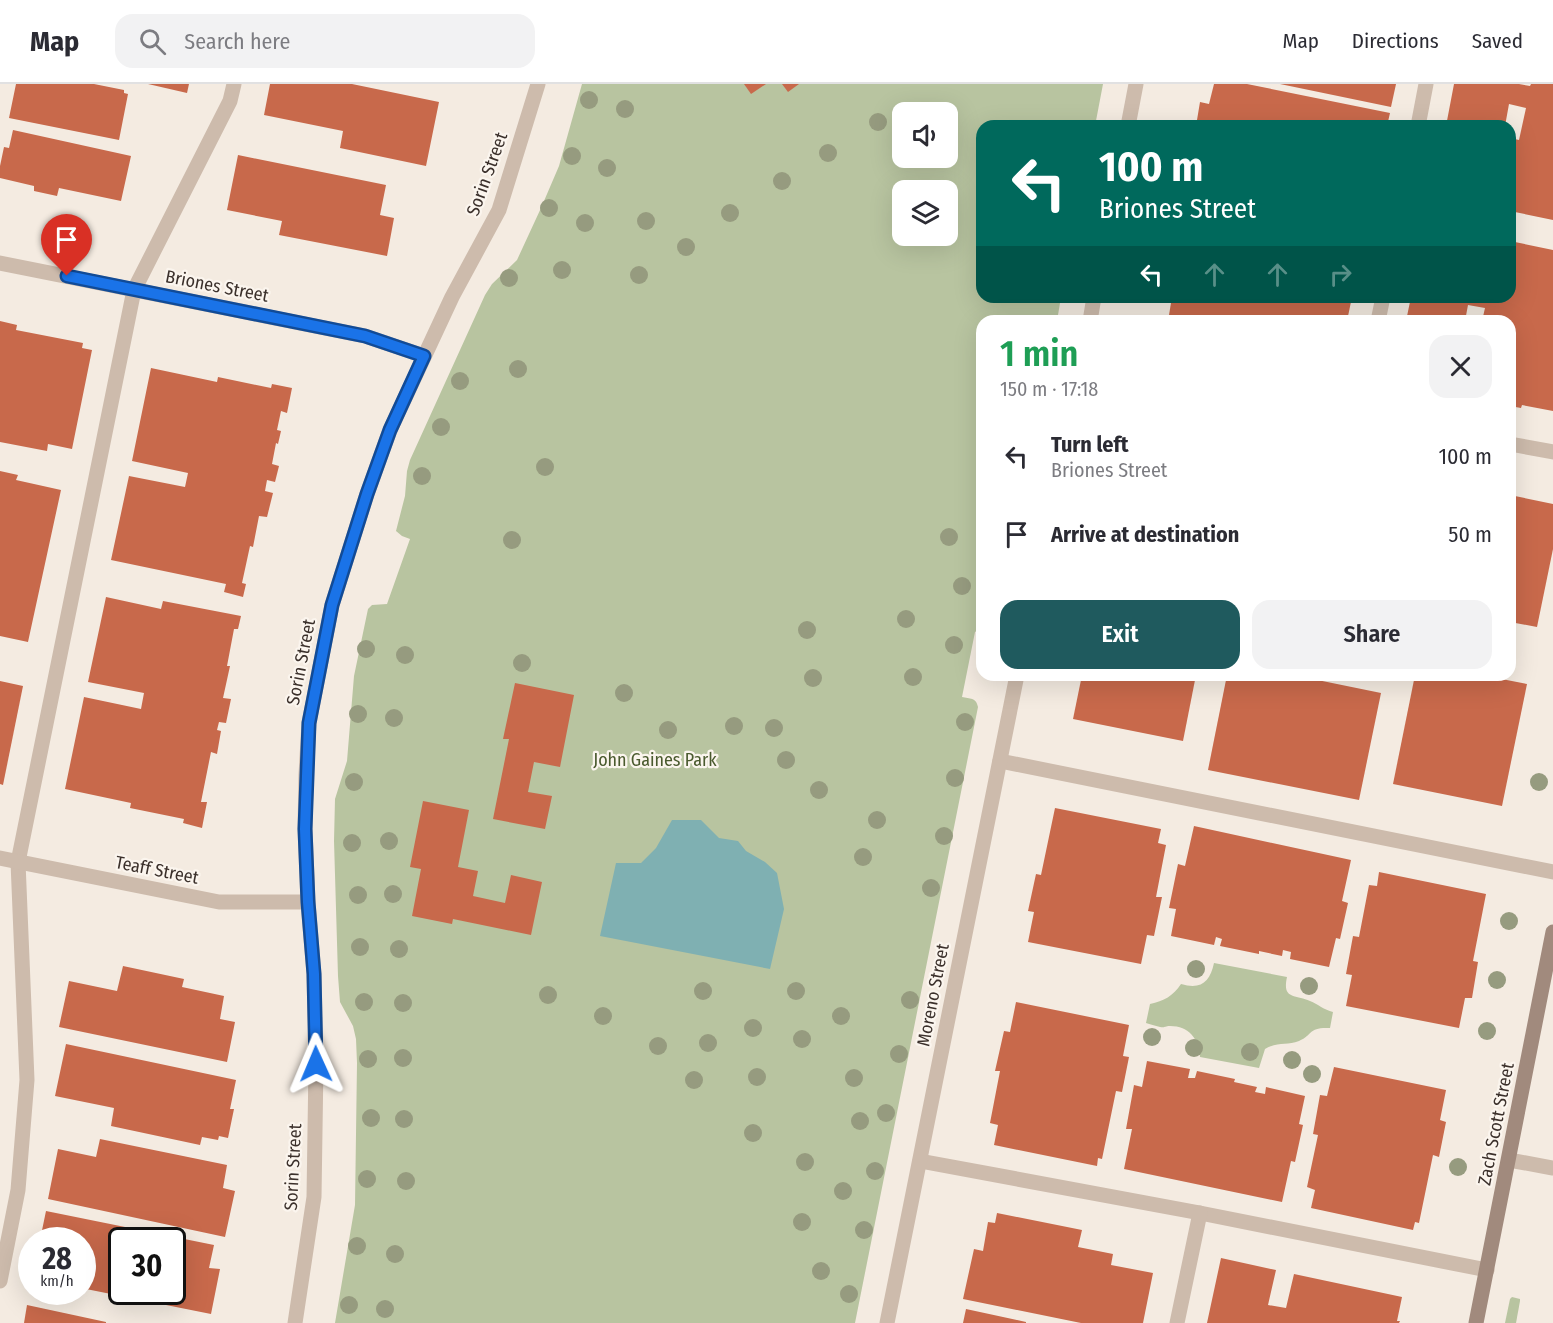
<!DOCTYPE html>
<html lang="en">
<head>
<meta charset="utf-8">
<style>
  body { margin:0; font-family:"Fira Sans Condensed",sans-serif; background:#f2f2f3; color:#2b2b33; height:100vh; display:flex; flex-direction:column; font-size:22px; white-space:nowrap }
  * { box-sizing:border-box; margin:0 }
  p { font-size:20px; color:#7c7c81 }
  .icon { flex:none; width:33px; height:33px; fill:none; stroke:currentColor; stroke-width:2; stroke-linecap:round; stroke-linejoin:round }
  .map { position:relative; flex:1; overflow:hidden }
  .details { position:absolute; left:976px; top:231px; width:540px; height:366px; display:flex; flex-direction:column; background:#fff; border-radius:18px; box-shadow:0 6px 24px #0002 }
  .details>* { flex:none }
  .guide { position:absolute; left:976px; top:36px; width:540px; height:183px; border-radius:18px; box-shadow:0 6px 24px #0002; background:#00695c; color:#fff; overflow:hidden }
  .controls { position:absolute; left:892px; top:18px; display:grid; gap:12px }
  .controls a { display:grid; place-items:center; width:66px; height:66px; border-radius:12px; background:#fff; box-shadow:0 6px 24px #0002; font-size:30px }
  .speed { position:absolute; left:18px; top:1143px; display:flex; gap:12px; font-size:30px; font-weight:700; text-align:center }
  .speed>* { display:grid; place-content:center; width:78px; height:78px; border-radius:50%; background:#fff; box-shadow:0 6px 24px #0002; line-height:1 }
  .speed small { font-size:15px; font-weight:400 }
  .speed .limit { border:3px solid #111; border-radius:9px; background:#fff; color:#111 }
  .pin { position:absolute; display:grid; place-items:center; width:51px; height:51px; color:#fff; margin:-62px -26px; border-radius:50% 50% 50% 0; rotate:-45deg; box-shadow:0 0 6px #0007 }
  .pin .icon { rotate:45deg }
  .me { position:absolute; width:66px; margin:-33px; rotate:359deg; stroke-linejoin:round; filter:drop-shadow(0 0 4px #0008) }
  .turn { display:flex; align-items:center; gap:21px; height:126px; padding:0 24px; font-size:27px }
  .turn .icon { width:78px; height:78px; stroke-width:2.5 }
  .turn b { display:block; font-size:42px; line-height:51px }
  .lanes { display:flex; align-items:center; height:57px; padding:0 24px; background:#0003; justify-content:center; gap:30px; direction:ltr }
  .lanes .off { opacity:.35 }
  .round { display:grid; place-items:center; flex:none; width:63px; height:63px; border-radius:18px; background:#f2f2f3 }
  .headline { display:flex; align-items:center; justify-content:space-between; height:102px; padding:0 24px }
  h1 { font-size:36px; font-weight:600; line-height:45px; color:#1e9e55 }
  .button { display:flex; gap:12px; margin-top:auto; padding:12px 24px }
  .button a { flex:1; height:69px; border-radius:18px; background:#1f5a5e; color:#fff; font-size:24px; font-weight:600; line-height:69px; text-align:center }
  .button a+a { background:#f2f2f3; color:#2b2b33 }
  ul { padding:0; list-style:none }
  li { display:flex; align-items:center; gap:18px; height:78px; padding:0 24px }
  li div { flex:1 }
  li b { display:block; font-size:22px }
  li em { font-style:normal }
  header { display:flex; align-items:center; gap:36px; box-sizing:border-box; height:84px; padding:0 30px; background:#fff; border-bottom:2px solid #e1e1e2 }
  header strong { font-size:28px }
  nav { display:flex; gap:33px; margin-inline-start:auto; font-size:21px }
  .search { width:420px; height:54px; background:#f2f2f3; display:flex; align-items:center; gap:15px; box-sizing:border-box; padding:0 21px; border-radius:18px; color:#7c7c81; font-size:22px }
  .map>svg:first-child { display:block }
</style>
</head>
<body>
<header>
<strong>Map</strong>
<div class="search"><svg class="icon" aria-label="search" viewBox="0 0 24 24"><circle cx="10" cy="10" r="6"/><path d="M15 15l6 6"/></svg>Search here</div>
<nav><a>Map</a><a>Directions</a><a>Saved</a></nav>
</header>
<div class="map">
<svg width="1553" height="1239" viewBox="0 0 1553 1239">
  <rect width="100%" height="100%" fill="#f4ebe1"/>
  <!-- green -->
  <g fill="#b8c4a0" fill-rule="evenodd">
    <path d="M582,0H1103L1095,42H982V213H1061L1057,237H982V543L975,548L962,613C970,615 976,613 978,623L855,1239H335L355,1121L357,979L356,955L353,942L340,918L338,892L334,757L335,715L347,677L354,592L368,525L372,521L387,520L410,455L402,452L396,447L405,412L407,387L410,376L485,211L492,200L517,176L541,124L559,82ZM903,28H948V74H903ZM903,106H948V152H903Z"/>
    <path d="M1214,879L1287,893C1282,916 1295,910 1310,917C1318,920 1324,926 1333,928L1330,944C1308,943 1314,950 1299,957C1287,962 1278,957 1265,965L1259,984L1200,973C1199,955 1189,942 1170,942C1164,942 1166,944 1160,943C1155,942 1150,940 1146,939L1150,920C1164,917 1173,912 1181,900C1201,906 1210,898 1214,879Z"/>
    <polygon points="1512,1213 1520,1215 1520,1217 1516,1239 1505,1239 1510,1215"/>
  </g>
  <!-- water -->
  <polygon fill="#7fb0b2" points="672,736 701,736 719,754 738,757 746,767 765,778 777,789 784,825 770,885 600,852 616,779 641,779 656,764"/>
  <!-- building -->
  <g fill="#c8694b" fill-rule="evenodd">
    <polygon points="16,0 94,0 124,6 124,9 128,10 119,56 9,34"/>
    <polygon points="148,0 189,0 187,9"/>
    <polygon points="270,0 352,0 439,18 426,82 340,64 343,47 264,31"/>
    <polygon points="744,0 766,0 751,10"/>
    <polygon points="782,0 799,0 788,8"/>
    <polygon points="1214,0 1247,0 1390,29 1387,42 1196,42 1200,18 1209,20"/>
    <polygon points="1280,0 1396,0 1391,23"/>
    <polygon points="1454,0 1519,0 1530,2 1531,0 1553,0 1553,136 1510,127 1510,54 1519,56 1526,24 1509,20 1505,42 1446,42"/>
    <polygon points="13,46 131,72 121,117 59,104 57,112 34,107 34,102 0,94 0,82 4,63 9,64"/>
    <polygon points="238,71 386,101 380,131 394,134 387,172 279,151 282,137 227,126"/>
    <polygon points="1510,157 1553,166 1553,327 1522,321 1521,324 1510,322 1510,237 1482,237 1485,224 1468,221 1465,237 1406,237 1411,213 1510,213"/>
    <polygon points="1172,213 1352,213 1347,237 1200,237 1169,231"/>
    <polygon points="0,237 17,241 16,246 83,259 82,264 92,266 72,365 48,360 47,367 0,358"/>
    <polygon points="151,284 217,298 218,293 271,304 272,300 292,304 287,329 281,327 277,346 281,347 278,360 276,359 272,380 279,382 275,398 267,396 265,407 273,409 267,433 259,432 253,463 250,462 242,499 246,500 243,513 224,508 226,500 111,476 129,392 185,403 188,389 132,377"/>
    <polygon points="0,387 18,391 16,396 61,406 28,558 0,552"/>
    <polygon points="1510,411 1553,420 1553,465 1537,543 1510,538"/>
    <polygon points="106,513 161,525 163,517 241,532 238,545 234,545 227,582 230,582 223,614 231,615 226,639 219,638 217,646 221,647 217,670 211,668 201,718 207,718 202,744 183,739 184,735 130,724 131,719 65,705 84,613 141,625 144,609 88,598"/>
    <polygon points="1082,591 1196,591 1183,657 1073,635"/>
    <polygon points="1227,591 1293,591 1381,609 1359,716 1208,686"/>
    <polygon points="1415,591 1481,591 1527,600 1502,722 1393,700"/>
    <polygon points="0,597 23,602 3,701 0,700"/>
    <polygon points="515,599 574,611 560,683 534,678 528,708 552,712 545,745 493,735 509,655 503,655"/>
    <polygon points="423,717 469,726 458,783 478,787 473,812 505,819 511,791 542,798 531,851 453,835 452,840 412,832 421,785 410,783"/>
    <polygon points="1055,724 1161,745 1158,759 1166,761 1156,813 1162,813 1154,852 1147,851 1141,880 1028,858 1034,828 1028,827 1036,790 1041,791"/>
    <polygon points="1194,742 1351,776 1342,817 1348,819 1340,855 1336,854 1329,883 1290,875 1291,868 1283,866 1282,872 1259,867 1259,870 1220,862 1222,855 1216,853 1214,861 1171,852 1176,825 1169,824 1178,780 1185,782"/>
    <polygon points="1379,788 1486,810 1473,877 1478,878 1472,914 1465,914 1459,944 1346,922 1352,891 1346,890 1353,852 1359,853 1369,801 1377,802"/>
    <polygon points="123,882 184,895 182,903 224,912 220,935 235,938 227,978 59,943 69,897 117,907"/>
    <polygon points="1016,918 1129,941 1123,972 1129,973 1122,1008 1116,1007 1102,1075 1098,1074 1097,1082 994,1061 998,1041 990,1039 1000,987 995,987 1004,947 1010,948"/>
    <polygon points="66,960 236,996 230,1025 234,1025 228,1054 219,1052 218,1056 202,1053 200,1061 111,1042 114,1024 55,1012"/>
    <polygon points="1147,977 1190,985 1188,994 1195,994 1197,987 1235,995 1234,998 1257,1003 1255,1008 1265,1010 1266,1003 1305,1012 1299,1040 1303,1041 1295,1078 1291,1077 1282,1118 1124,1085 1132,1045 1126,1045 1134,1001 1142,1003"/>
    <polygon points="1334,983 1446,1006 1440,1036 1446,1038 1439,1073 1433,1071 1419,1139 1415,1138 1413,1146 1311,1124 1315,1106 1307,1103 1318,1051 1313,1050 1320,1011 1327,1012"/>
    <polygon points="100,1055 227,1081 223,1104 235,1107 225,1153 48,1115 58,1065 96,1073"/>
    <path d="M46,1127L214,1161L209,1184L220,1185L211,1230L86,1205L90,1188L82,1186V1156H40ZM122,1156H172V1208H122Z"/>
    <polygon points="997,1129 1082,1146 1078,1163 1113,1170 1111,1181 1153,1189 1143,1239 1081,1239 963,1215 974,1165 983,1167 988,1138 995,1139"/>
    <polygon points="1221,1174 1276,1186 1268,1221 1286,1224 1294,1190 1402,1213 1397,1237 1400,1237 1399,1239 1207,1239"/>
    <polygon points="27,1221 106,1238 106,1239 24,1239"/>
    <polygon points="966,1225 1026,1238 1026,1239 963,1239"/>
  </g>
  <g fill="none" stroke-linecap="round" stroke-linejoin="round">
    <!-- lane -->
    <g stroke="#cdbbac" stroke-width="15">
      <polyline points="1418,42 1426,0"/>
      <polyline points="1378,237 1383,213"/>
      <polyline points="1510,360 1553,368"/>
      <polyline points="1000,677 1553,788"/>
      <polyline points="920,1077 1200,1129 1487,1186"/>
      <polyline points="0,1197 18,1106 27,996 18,778 134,206 230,17 234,0"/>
      <polyline points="1177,1239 1200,1129"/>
    </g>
    <!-- street -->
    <g stroke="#cdbbac" stroke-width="15">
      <polyline points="1128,42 1136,0"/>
      <polyline points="0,179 365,252 424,272"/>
      <polyline points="1090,237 1094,213"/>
      <polyline points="0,774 219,818 308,818"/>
      <polyline points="1509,1076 1553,1084"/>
      <polyline points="295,1239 314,1113 316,980 314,890 308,818 305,745 306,691 309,639 332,521 367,410 390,346 452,213 499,126 538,0"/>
      <polyline points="887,1239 1017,591"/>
    </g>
    <!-- secondary -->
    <polyline stroke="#a18a7d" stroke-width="15" points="1476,1239 1553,848"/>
  </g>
  <!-- trees -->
  <g fill="#969b7f">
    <circle cx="589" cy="16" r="9"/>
    <circle cx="625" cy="25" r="9"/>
    <circle cx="878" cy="38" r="9"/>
    <circle cx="828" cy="69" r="9"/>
    <circle cx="572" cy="72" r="9"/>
    <circle cx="607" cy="84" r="9"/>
    <circle cx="782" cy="97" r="9"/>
    <circle cx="549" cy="124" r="9"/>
    <circle cx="730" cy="129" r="9"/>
    <circle cx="646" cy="137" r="9"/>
    <circle cx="585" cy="139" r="9"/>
    <circle cx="686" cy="163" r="9"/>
    <circle cx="562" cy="186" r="9"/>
    <circle cx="639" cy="191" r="9"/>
    <circle cx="509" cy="194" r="9"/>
    <circle cx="518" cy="285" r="9"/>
    <circle cx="460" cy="297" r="9"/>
    <circle cx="441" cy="343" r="9"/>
    <circle cx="545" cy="383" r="9"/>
    <circle cx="422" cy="392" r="9"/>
    <circle cx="949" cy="453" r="9"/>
    <circle cx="512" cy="456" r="9"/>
    <circle cx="962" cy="502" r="9"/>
    <circle cx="906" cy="535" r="9"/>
    <circle cx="807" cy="546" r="9"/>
    <circle cx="954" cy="561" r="9"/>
    <circle cx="366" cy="565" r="9"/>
    <circle cx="405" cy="571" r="9"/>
    <circle cx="522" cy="579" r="9"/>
    <circle cx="913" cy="593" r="9"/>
    <circle cx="813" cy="594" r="9"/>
    <circle cx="624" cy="609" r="9"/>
    <circle cx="358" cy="630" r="9"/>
    <circle cx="394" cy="634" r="9"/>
    <circle cx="965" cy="638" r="9"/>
    <circle cx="734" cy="642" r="9"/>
    <circle cx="774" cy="644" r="9"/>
    <circle cx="668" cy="646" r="9"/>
    <circle cx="786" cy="676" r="9"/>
    <circle cx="955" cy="694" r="9"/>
    <circle cx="354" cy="698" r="9"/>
    <circle cx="1539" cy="698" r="9"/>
    <circle cx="819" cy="706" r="9"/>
    <circle cx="877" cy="736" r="9"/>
    <circle cx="944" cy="752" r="9"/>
    <circle cx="389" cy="757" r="9"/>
    <circle cx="352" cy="759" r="9"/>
    <circle cx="863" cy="773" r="9"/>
    <circle cx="931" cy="804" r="9"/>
    <circle cx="393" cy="810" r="9"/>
    <circle cx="358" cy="811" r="9"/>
    <circle cx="1509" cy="837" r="9"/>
    <circle cx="360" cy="863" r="9"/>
    <circle cx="399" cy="865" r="9"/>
    <circle cx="1196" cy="885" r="9"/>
    <circle cx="1497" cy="896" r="9"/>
    <circle cx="1309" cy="902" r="9"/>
    <circle cx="703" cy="907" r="9"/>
    <circle cx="796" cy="907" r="9"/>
    <circle cx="548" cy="911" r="9"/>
    <circle cx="910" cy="916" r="9"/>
    <circle cx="364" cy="918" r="9"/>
    <circle cx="403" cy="919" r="9"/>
    <circle cx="603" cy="932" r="9"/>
    <circle cx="841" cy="932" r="9"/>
    <circle cx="753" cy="944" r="9"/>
    <circle cx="1487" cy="947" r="9"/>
    <circle cx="1152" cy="953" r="9"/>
    <circle cx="802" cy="955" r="9"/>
    <circle cx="708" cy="959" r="9"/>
    <circle cx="658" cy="962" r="9"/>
    <circle cx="1194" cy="964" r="9"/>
    <circle cx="1250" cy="968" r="9"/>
    <circle cx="899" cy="970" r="9"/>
    <circle cx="403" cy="974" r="9"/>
    <circle cx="368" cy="975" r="9"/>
    <circle cx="1292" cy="976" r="9"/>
    <circle cx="1312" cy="990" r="9"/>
    <circle cx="757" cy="993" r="9"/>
    <circle cx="854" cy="994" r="9"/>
    <circle cx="694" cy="996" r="9"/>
    <circle cx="886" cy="1029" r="9"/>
    <circle cx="371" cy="1034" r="9"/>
    <circle cx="404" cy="1035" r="9"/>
    <circle cx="860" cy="1037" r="9"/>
    <circle cx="753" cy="1049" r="9"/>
    <circle cx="805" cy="1078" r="9"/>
    <circle cx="1458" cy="1083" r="9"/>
    <circle cx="875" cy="1087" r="9"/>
    <circle cx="367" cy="1095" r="9"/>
    <circle cx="406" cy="1097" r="9"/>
    <circle cx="843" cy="1107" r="9"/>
    <circle cx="802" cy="1138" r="9"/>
    <circle cx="864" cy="1146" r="9"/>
    <circle cx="357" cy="1162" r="9"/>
    <circle cx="395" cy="1170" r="9"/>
    <circle cx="821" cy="1187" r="9"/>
    <circle cx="849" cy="1210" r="9"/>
    <circle cx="349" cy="1221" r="9"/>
    <circle cx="385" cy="1225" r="9"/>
  </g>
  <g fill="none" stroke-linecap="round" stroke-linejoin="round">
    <!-- route casing -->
    <g stroke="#114b97" stroke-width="15">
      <polyline id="route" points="67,192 365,252 424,272 390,346 367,410 332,521 309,639 305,745 308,818 314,890 316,980"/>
    </g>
    <!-- route -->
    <use href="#route" stroke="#1a73e8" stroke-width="10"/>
  </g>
  <g text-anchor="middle" stroke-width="4.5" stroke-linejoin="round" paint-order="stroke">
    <!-- street labels -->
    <g font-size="18" fill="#3b302b" stroke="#fbf5ee">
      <text transform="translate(487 90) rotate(-70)" y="6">Sorin Street</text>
      <text transform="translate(217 202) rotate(11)" y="6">Briones Street</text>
      <text transform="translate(301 578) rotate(-79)" y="6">Sorin Street</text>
      <text transform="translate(157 786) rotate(11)" y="6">Teaff Street</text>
      <text transform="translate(933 911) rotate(-79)" y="6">Moreno Street</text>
      <text transform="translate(1496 1040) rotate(-79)" y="6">Zach Scott Street</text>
      <text transform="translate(293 1083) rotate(-87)" y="6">Sorin Street</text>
    </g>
    <!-- park labels -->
    <g font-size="18" fill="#4a5a2e" stroke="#fbf5ee">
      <text x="655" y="682">John Gaines Park</text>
    </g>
  </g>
</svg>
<div class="controls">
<a><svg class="icon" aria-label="sound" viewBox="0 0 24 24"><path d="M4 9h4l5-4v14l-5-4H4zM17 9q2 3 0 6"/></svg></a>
<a><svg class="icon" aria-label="layers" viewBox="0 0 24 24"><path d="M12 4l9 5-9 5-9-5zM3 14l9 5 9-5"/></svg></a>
</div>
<div class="speed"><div>28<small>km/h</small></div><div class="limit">30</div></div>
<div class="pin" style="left:67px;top:192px;background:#d93025"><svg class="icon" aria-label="arrive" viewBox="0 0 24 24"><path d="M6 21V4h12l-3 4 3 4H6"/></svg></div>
<svg class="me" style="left:316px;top:980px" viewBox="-20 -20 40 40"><path d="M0-17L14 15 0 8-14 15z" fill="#1a73e8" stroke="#fff" stroke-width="4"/></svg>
<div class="guide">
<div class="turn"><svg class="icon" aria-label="left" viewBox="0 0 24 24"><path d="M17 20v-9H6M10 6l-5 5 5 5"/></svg><div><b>100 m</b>Briones Street</div></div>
<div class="lanes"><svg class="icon" aria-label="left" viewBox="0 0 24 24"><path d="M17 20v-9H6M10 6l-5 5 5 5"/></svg><svg class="icon off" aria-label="ahead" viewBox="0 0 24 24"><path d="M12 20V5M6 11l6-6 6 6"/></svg><svg class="icon off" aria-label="ahead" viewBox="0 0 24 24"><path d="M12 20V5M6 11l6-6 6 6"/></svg><svg class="icon off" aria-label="right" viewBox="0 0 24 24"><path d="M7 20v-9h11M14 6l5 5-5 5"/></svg></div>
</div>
<section class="details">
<div class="headline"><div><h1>1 min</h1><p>150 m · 17:18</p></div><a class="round"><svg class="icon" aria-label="close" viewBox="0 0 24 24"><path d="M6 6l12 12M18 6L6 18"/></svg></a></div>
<ul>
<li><svg class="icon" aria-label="left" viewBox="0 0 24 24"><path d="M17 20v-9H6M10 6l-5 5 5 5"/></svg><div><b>Turn left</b><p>Briones Street</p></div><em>100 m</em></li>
<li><svg class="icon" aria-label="arrive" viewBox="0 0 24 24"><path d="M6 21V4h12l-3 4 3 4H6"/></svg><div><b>Arrive at destination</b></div><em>50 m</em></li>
</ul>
<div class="button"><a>Exit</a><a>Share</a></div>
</section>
</div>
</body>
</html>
